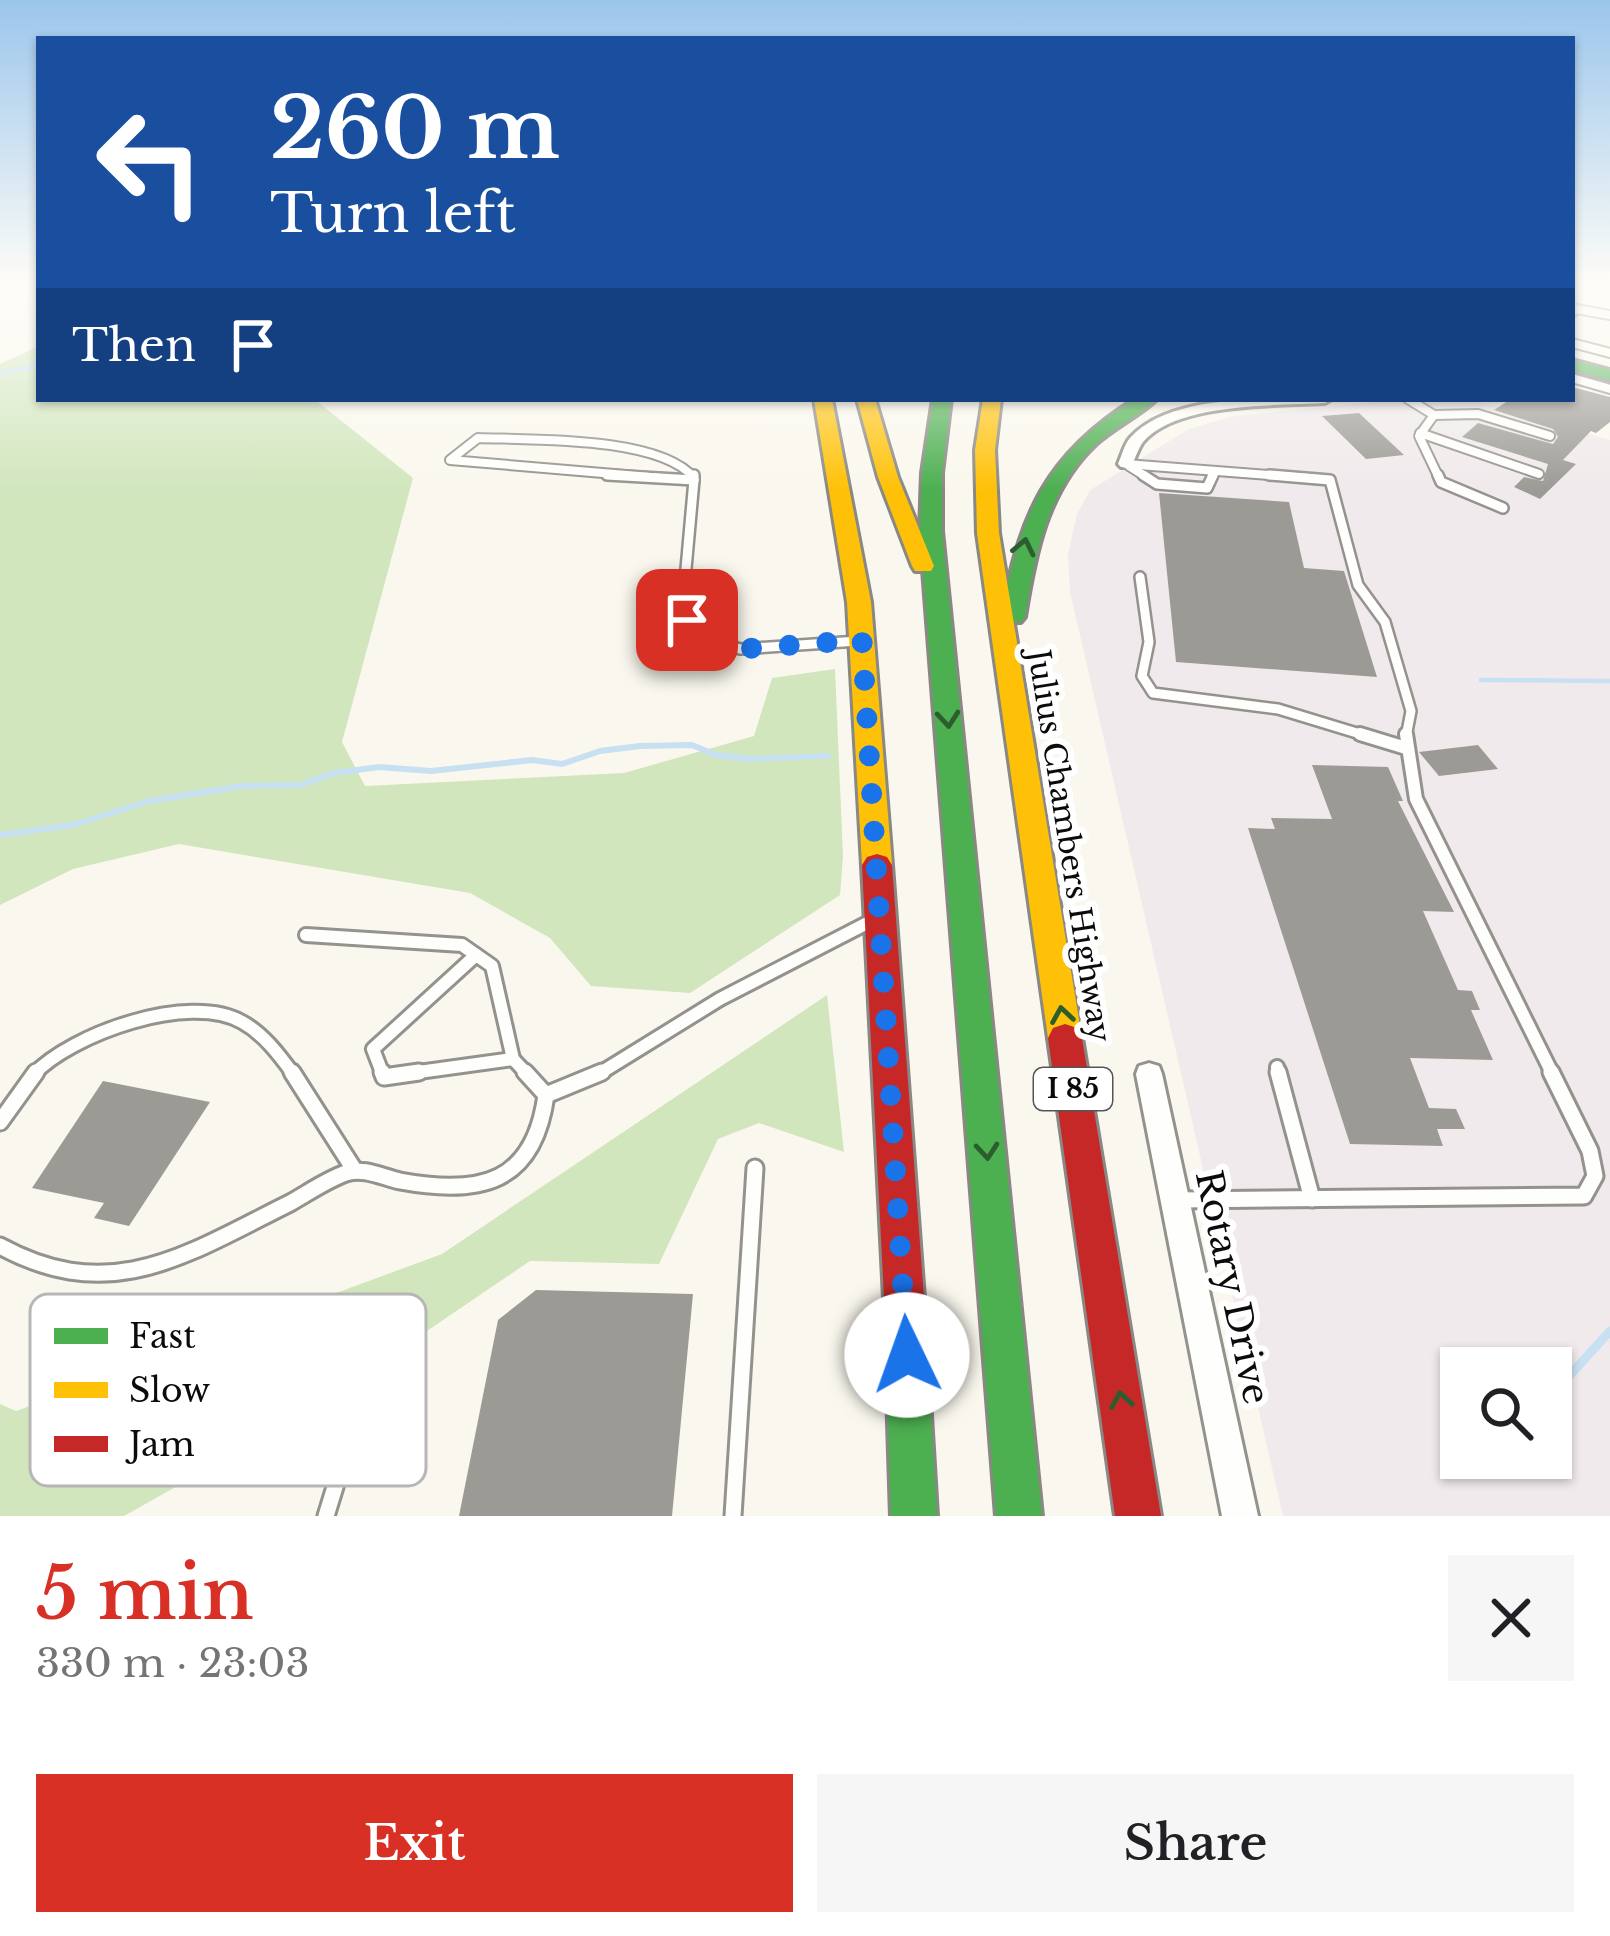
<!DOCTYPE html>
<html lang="en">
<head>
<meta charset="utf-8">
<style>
  body { margin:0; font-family:"Libre Baskerville",serif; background:#f6f6f6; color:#202124; height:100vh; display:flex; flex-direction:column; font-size:45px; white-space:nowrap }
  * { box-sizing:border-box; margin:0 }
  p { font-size:39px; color:#757577 }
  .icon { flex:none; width:66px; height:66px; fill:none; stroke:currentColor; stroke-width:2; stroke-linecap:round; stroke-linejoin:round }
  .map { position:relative; height:1516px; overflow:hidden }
  .panel { display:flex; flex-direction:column; background:#fff; flex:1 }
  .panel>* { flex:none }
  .hud { position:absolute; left:36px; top:36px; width:1539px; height:366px; border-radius:0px; box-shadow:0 3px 9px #0004; background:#1a4fa0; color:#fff; overflow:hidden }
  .tools { position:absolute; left:1440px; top:1347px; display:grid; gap:24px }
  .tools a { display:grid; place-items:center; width:132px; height:132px; border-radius:0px; background:#fff; box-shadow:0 3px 9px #0004; font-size:60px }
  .pin { position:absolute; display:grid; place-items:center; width:102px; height:102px; color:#fff; margin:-51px; border-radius:24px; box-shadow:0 6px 18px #0006 }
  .me { position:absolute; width:132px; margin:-66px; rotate:357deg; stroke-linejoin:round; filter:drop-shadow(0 0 9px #0008) }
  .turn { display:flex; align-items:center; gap:42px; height:252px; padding:0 36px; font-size:54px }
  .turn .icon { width:156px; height:156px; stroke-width:2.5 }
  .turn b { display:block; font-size:84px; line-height:102px }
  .then { display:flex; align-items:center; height:114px; padding:0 36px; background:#0003; gap:24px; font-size:45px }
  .round { display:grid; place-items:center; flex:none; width:126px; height:126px; border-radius:0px; background:#f6f6f6 }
  .overview { display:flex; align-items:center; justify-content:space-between; height:204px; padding:0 36px }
  h1 { font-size:72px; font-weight:600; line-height:90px; color:#d93025 }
  .cta { display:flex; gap:24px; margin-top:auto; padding:24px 36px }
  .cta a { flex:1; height:138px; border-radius:0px; background:#d93025; color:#fff; font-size:48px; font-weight:600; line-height:138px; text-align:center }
  .cta a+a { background:#f6f6f6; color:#202124 }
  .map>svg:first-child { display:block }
</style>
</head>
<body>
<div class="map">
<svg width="1610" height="1516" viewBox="0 0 1610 1516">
  <rect width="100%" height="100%" fill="#faf8ee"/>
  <!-- industrial -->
  <path fill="#f1eaec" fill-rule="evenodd" d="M1405,399H1471L1610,440V1516H1283L1070,592L1068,554L1077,514L1090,490L1189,429L1233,416ZM1461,1368H1551V1458H1461Z"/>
  <!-- forest -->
  <g fill="#d1e6bd">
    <polygon points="39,346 39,399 314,399 413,478 342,742 365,786 624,773 754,736 772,678 835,669 843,856 840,895 690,993 591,986 550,938 470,893 179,844 73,869 0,905 0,364"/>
    <polygon points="827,995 844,1152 759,1123 718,1139 659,1264 530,1261 302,1416 124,1516 0,1516 0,1404 16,1411 442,1254"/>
  </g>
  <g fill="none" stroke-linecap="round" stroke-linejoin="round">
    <!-- stream-far2 -->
    <g stroke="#c7e0f2" stroke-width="4.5">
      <polyline points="0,373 39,366"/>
      <polyline points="1481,680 1610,681"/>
    </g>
    <!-- stream-far1 -->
    <polyline stroke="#c7e0f2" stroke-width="6" points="0,835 73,825 149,801 242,786 301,785 334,773 379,767 431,771 532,760 562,764 600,751 640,746 692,745 716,755 749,759 828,756"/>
    <!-- stream -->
    <polyline stroke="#c7e0f2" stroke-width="9" points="1551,1396 1610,1331"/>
  </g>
  <!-- building -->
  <g fill="#9c9a95">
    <polygon points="1572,387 1610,397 1610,422 1596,433 1591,431 1563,460 1576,464 1540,499 1514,487 1524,477 1543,481 1548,464 1462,437 1478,423 1553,444 1558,437 1553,429 1494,410 1511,399 1572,399"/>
    <polygon points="1359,413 1404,455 1366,459 1322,416"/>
    <polygon points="1159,493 1289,502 1304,568 1344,571 1377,677 1176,662"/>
    <polygon points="1478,745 1498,769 1439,776 1419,752"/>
    <polygon points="1312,765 1388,767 1403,801 1398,801 1454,912 1423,911 1458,990 1472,991 1480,1010 1471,1010 1493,1060 1410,1058 1429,1108 1456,1109 1465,1129 1437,1129 1443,1146 1350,1144 1248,828 1275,829 1271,818 1332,819"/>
    <polygon points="103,1081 210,1102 129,1226 94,1218 104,1203 32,1188"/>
    <polygon points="536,1290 693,1294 672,1516 459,1516 498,1320"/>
  </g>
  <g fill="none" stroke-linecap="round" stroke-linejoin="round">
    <!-- lane-far3 casing -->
    <g stroke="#93928d" stroke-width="12">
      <g id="lane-far3">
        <polyline points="1572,313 1576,309 1610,315"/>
        <polyline points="1572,343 1610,353"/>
        <polyline points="1572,378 1610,389"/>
        <polyline points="1408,399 1434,415 1419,436 1439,478"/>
        <polyline points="1434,415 1478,414 1550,436"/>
        <polyline points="1420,433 1539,474"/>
        <polyline points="1126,464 1308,478"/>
        <polyline points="1129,466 1148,478"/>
        <path d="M662,478L450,460L478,438C532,440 660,436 694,478"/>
        <polyline points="1212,478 1215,471"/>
      </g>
    </g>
    <!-- lane-far2 casing -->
    <g stroke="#93928d" stroke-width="14">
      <g id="lane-far2">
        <polyline points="607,475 694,480"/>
        <polyline points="694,475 694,480"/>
        <polyline points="1143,475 1157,484 1207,488 1213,475"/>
        <polyline points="1269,475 1330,480 1358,585 1385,622 1411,711 1406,737"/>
        <polyline points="1438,475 1441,482 1503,508"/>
        <polyline points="694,480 685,580 694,634 740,649 858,641"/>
        <polyline points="1140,577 1149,642 1142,676 1153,693 1278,709 1370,737"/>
      </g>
    </g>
    <!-- lane-far1 casing -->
    <g stroke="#93928d" stroke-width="18">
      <g id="lane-far1">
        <polyline points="1360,734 1406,748"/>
        <polyline points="1406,734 1416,799 1553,1075"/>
        <polyline points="306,935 462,945 492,966 513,1059 528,1075"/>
        <polyline points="1277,1067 1279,1075"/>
        <path d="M33,1075C71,1034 189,992 242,1022C264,1034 280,1056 294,1075"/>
        <polyline points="383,1075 373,1049 476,955"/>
        <polyline points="397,1075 513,1059"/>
        <polyline points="597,1075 720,999 877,918"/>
      </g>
    </g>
    <!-- lane casing -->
    <g stroke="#93928d" stroke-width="21">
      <g id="lane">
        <polyline points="292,1072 355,1171"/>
        <polyline points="382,1072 384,1077 419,1072"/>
        <polyline points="1278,1072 1312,1199"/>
        <polyline points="546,1095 602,1072"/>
        <polyline points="0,1122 36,1072"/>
        <polyline points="1178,1200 1584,1196 1595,1176 1590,1151 1551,1072"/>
        <path d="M0,1246C112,1307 187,1254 290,1203C308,1193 326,1180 346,1173C364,1167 382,1177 400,1181C480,1196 534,1184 546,1095L525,1072"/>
        <polyline points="326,1516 343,1461"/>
        <polyline points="733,1516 755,1168"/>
      </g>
    </g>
    <!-- street casing -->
    <g stroke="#93928d" stroke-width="6">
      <g id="street">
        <path d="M1332,399L1325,403C1277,406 1177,402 1143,442C1138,449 1135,459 1131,467H1121L1118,464C1122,455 1124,445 1130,438C1171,392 1276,399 1332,399Z"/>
        <polygon points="1149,1063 1159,1066 1162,1074 1258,1516 1222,1516 1136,1074 1139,1066"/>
      </g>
    </g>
    <!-- fast casing -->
    <g stroke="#898884" stroke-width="6">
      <g id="fast">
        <polygon points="1572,360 1610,370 1610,380 1572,370"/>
        <polygon points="933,399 951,399 942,473 942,531 1042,1516 996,1516 920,531 922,473"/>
        <path d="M1135,399H1157C1139,416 1115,427 1096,444C1047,490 1035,554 1025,617L1021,622H1005L1001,617C1020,515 1045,455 1135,399Z"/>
        <polygon points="904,1279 918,1284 924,1298 937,1516 891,1516 884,1298 890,1284"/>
      </g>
    </g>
    <!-- slow casing -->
    <g stroke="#898884" stroke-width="6">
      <g id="slow">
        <polygon points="814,399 832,399 871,602 892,865 887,873 867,873 862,865 847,602"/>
        <polygon points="857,399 875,399 898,477 934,566 931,571 915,571 912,566 878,477"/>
        <polygon points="983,399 1001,399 995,450 999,533 1082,1038 1077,1048 1065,1052 1053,1048 1048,1038 977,533 975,450"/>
      </g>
    </g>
    <!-- jam casing -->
    <g stroke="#898884" stroke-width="6">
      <g id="jam">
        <polygon points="877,854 887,857 892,865 924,1298 918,1312 904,1317 890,1312 884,1298 862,865 867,857"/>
        <polygon points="1065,1024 1077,1028 1082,1038 1161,1516 1115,1516 1048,1038 1053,1028"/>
      </g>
    </g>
    <!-- lane-far3 -->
    <use href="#lane-far3" stroke="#fefefc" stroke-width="8"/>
    <!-- lane-far2 -->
    <use href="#lane-far2" stroke="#fefefc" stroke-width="9"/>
    <!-- lane-far1 -->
    <use href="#lane-far1" stroke="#fefefc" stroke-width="12"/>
    <!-- lane -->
    <use href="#lane" stroke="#fefefc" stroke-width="15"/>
    <!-- street -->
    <use href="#street" fill="#fefefc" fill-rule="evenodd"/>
    <!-- fast -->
    <use href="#fast" fill="#4caf50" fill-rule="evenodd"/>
    <!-- slow -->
    <use href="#slow" fill="#ffc107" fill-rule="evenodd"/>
    <!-- jam -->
    <use href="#jam" fill="#c62828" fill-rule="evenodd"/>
  </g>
  <!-- one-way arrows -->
  <defs><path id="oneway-chevron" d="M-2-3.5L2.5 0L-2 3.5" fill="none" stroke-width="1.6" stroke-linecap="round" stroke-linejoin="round" transform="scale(3)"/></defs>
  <g stroke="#2c5d2e">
    <use href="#oneway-chevron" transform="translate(1024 547) rotate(-78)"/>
    <use href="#oneway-chevron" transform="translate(948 719) rotate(85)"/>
    <use href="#oneway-chevron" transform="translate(1062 1015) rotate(-99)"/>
    <use href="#oneway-chevron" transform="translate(987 1151) rotate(85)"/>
    <use href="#oneway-chevron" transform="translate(1121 1400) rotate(-99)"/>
  </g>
  <!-- sky -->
  <linearGradient id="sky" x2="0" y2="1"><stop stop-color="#9bc6ec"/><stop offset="0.57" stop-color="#fdfcf7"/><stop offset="1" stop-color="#fdfcf7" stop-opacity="0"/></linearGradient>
  <rect width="1610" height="491" fill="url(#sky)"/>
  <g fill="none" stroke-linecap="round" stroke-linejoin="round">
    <!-- route -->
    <polyline stroke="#1a73e8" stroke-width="21" stroke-dasharray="0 37.8" points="687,620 694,634 740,649 862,640 907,1355"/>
  </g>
  <g text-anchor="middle" stroke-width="12" stroke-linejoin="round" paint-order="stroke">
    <!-- shield labels -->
    <rect fill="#fff" stroke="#545454" stroke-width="3" x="1034" y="1068" width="78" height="42" rx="9"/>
    <g font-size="27" font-weight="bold" fill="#0b0b0b">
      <text x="1073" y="1098">I 85</text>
    </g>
    <!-- street labels -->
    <g font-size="30" fill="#0b0b0b" stroke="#fff">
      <text transform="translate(1069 846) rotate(81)" y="10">Julius Chambers Highway</text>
    </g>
    <!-- near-street labels -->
    <g font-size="36" fill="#0b0b0b" stroke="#fff">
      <text transform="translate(1233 1287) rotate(78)" y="13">Rotary Drive</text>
    </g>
  </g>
  <!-- legend -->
  <rect x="30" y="1294" width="396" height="192" rx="18" fill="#fff" stroke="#b6b6b6" stroke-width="3"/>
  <rect x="54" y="1328" width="54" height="16" fill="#4caf50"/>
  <rect x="54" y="1382" width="54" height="16" fill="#ffc107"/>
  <rect x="54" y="1436" width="54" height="16" fill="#c62828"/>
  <g font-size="33" fill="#0b0b0b">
    <text x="129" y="1348">Fast</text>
    <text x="129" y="1402">Slow</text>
    <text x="129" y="1456">Jam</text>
  </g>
</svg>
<div class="tools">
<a><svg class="icon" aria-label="search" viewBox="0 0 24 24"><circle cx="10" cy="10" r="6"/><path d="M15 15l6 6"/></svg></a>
</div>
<div class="pin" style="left:687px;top:620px;background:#d93025"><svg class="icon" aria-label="arrive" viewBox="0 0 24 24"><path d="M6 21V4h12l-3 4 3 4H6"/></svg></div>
<svg class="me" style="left:907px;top:1355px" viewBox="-20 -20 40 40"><circle r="19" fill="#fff"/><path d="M0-13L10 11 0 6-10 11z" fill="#1a73e8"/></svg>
<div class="hud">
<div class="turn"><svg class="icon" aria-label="left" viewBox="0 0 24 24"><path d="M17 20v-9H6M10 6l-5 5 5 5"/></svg><div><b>260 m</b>Turn left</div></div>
<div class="then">Then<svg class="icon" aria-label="arrive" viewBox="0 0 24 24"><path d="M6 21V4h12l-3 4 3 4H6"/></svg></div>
</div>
</div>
<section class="panel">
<div class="overview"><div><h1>5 min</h1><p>330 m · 23:03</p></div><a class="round"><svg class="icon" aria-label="close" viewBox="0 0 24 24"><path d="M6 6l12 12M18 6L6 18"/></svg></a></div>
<div class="cta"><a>Exit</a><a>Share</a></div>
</section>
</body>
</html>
